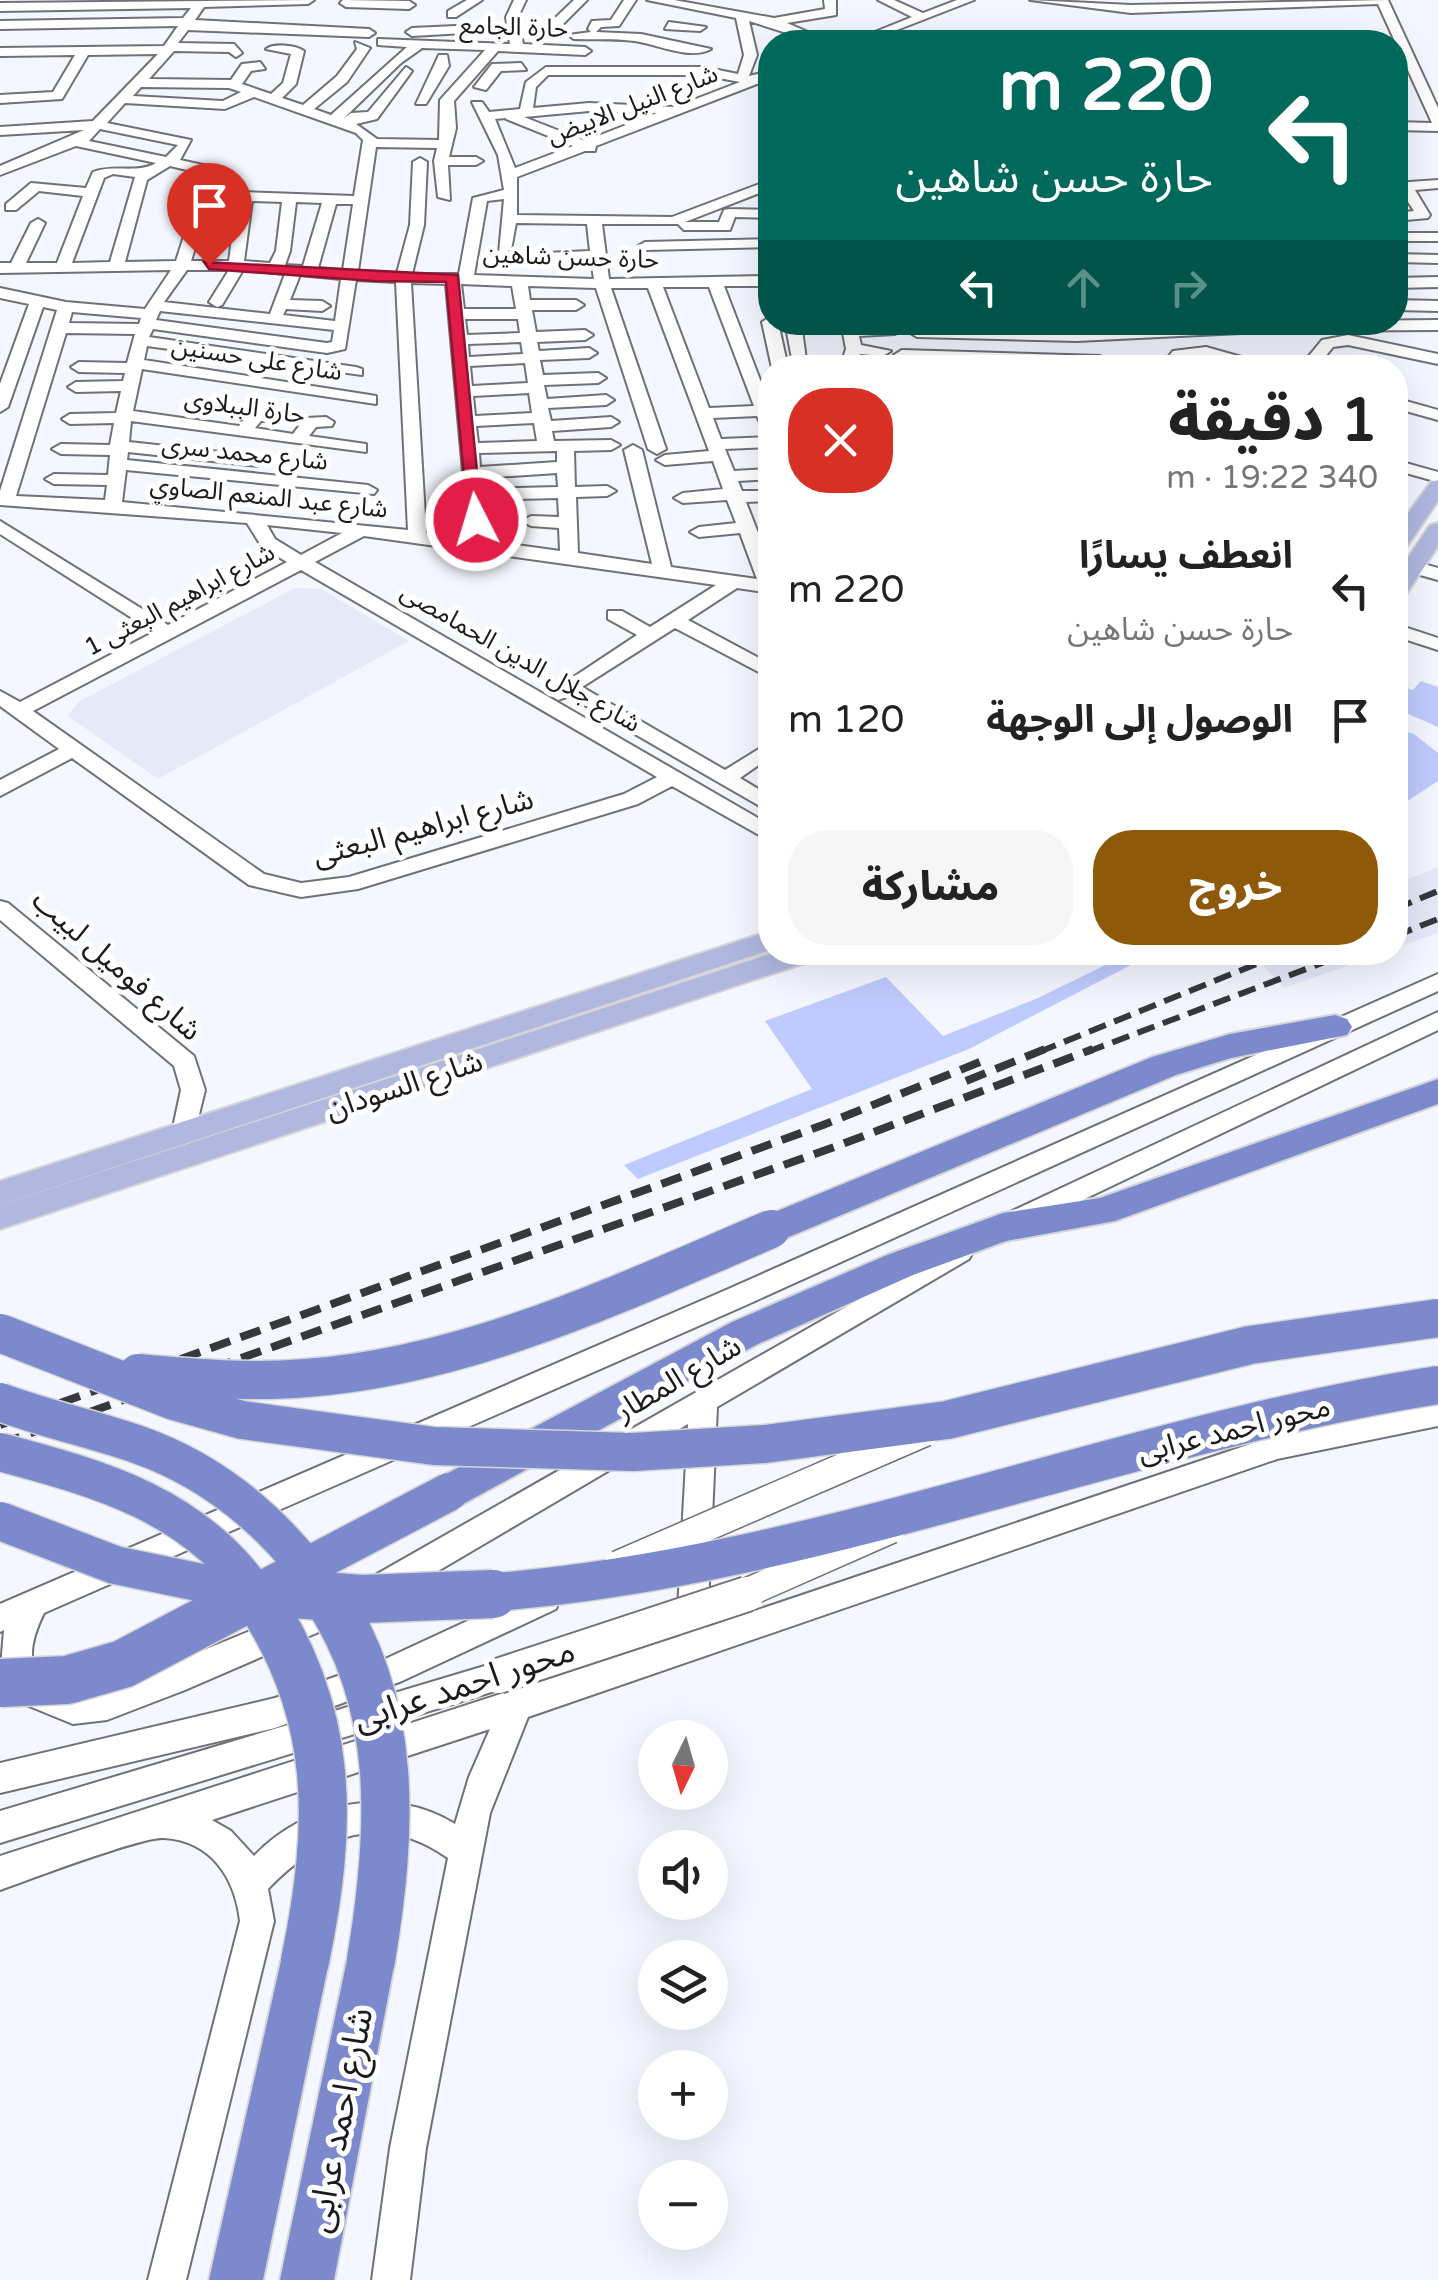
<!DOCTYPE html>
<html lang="ar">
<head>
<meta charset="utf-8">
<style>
  body { margin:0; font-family:"Varela Round","Noto Sans Arabic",sans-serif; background:#f6f6f6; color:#222; direction:rtl; height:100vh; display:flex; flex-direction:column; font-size:38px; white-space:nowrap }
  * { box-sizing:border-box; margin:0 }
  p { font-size:32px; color:#767676 }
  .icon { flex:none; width:55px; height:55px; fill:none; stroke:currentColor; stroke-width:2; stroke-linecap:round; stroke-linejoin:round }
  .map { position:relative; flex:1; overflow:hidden; direction:ltr }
  .sheet { position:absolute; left:758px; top:355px; width:650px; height:610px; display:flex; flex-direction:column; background:#fff; border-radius:40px; box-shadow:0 10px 40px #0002; direction:rtl }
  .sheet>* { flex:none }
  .hud { position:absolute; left:758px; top:30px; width:650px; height:305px; border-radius:40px; box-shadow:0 10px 40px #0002; direction:rtl; background:#00695c; color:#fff; overflow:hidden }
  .needle { width:65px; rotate:185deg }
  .buttons { position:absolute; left:638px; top:1720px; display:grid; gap:20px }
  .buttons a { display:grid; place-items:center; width:90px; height:90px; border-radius:50%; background:#fff; box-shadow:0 10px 40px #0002; font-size:50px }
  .pin { position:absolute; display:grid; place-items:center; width:85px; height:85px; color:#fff; margin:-102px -42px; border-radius:50% 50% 50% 0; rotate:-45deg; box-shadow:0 0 10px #0007 }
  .pin .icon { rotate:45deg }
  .me { position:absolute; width:110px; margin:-55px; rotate:355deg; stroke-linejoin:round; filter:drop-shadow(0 0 8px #0008) }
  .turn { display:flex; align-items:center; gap:35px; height:210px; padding:0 30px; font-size:45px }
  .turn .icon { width:130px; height:130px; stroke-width:2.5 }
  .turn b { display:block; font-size:70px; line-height:85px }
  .lanes { display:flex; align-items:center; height:95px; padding:0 30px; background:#0003; justify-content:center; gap:50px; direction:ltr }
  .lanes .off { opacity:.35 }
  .round { display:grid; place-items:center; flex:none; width:105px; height:105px; border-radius:40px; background:#f6f6f6 }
  .head { display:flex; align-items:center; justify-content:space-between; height:170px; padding:0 30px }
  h1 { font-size:60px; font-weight:800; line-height:75px }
  .action { display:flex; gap:20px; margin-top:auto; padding:20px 30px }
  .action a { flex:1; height:115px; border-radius:40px; background:#8e5a0a; color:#fff; font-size:40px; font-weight:800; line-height:115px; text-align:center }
  .action a+a { background:#f6f6f6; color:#222 }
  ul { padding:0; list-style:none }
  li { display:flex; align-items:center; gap:30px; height:130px; padding:0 30px }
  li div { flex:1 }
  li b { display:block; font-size:38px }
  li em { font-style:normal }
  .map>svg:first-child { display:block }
</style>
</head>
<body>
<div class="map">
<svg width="1438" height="2280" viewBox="0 0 1438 2280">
  <rect width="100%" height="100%" fill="#f4f7ff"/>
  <!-- built -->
  <g fill="#e5e9f8">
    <polygon points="295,588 321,589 409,641 158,779 68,716 78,702"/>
    <polygon points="1438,867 1438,933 1395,948 1395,885"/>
    <polygon points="1252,953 1383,953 1284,988"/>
  </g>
  <!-- green -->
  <g fill="#bfcbfe">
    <polygon points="1421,681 1438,687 1438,727 1395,708 1395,684 1413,690"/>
    <polygon points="1395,728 1414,734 1438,753 1438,781 1395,809"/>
    <polygon points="1132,952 1154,953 969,1049 638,1179 624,1165 812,1089 765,1021 886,977 943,1036 1038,998"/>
  </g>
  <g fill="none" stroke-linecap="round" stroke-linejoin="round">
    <!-- minor casing -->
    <g stroke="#707178" stroke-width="4">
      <g id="minor">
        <path d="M314,0L308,4L204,7L195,20L369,29L375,33L369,37L188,30L178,43L234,44L242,53L236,57L229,52L174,51L149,79L231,80L242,64L260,62L265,69L251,71L242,84L271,94L283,83L291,54L266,49C274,43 296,45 304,51L296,84L282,98L303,105L337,76L357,49L355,42L370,48L347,82L314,109L331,115L407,47L378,45V39L510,44L506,17L514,0H526L518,17L523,44L585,47L591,51L585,55L498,51L454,101L456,128L449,157H476L483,161L476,165H448L450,200L438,197L434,161L437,148L376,147L358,271L397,273L410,225L413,162L420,158L427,162L424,225L412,274H459L473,198L504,190L498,155L472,102H482L489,112L520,109L526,82L546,67H703L738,74L744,55L736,18L647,0H674L774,18L825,9L824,0H836V15L787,23L831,42H815L749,21L757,55L749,76L770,71V79L596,146L595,151H585L517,177V215L672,217L770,180V189L685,222H719L724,210L729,209L770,210V218L735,217L730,230H684L678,224H602L609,279L770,276V286H724L770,406V433L764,432L757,416L713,418L721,439L770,437V447L725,449L734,471L770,469V479L738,481L742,491H770V501L746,502L770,564V593L737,588L688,620L770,664V678L675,628L582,687L725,770L770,742V757L740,778L770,796V812L569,696L558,700L548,694L637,635L608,619V611H622L650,627L716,585L364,536L315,562L770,825V841L672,786L638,804L358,889L301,897L249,885L72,758L0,796V780L59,749L0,706V691L20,702L154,632L0,534V521L168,625L287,562L262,547L247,523L0,505V491L57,310L43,307L8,407L0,412V384L29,304L0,298V288L66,302L145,309L171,270L0,273V263H11L31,223L38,219L45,223L26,263H57L83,196L39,191L16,210H6V204L31,183L86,188L93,172C114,164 137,174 156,163L76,146L0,175V166L84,130L0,135V127L93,121L158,54L88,55L62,99L0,103V95L53,92L75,55L0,56V48L164,46L178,26L0,29V21L183,18L191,8L0,11V3ZM422,48L485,50L440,100L439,140L377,139L356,124L377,119L412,71L406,67L368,112L351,113L343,119L401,63ZM703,75L740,82L675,107L589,103L533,108L536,87L548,75ZM141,87L229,88L241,92L223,101L133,96ZM254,97L356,133L363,140L354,196L213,191L217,168L180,160L191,140L107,123L125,103L225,109ZM589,111L657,113L585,141L524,117ZM506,118V119L573,146L515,168L495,119ZM100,129L178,145L166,157L89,141ZM170,166L204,174L176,261L125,262L147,180ZM113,174L135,177L110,262L72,263L104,178ZM504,199L499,253L511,250L516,223L587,224L590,251L546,253L539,257L546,261L591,260L594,279L474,275L487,201ZM210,200H237L229,261H191ZM252,201L282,202L276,251L270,263L244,261ZM296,202L322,203L303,266L285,265L290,251ZM336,204H353L343,270L318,268ZM187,270H229L209,302L217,307L222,305L243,270L285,274L270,314L164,302ZM300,275L341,279L335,321L283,315L286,309L322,311L330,306L322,301L290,300ZM356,280L396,282L408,530L122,502L126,470L374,494L377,490L368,485L127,460L128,452L258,466L267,461L258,456L129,442L131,421L366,452V444L309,436L316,427L332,426L334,422L326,417L305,418L293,434L255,428L261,421L284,420L286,416L278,411L250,412L239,426L133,411L142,369L376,404V396L370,395L144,360L147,346L362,375V369L356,367L149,337L153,329L327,353L345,349ZM411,283L446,284L469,538L426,533ZM461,284L512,286L516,309H464ZM528,286L596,288L648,449L657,454L666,449L611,288H648L709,451L665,455L656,460L665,465L713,461L723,489L683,493L674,498L683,503L727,500L736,523L699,527L690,532L699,537L740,533L757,579L671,567L642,450L633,445L624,450L652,564L578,553L576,497L607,496L616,491L607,486L575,487L574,451L611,450L620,445L611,440L554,441L552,431L611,427L619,422L611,417L551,421L548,408L606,405L614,400L606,395L547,399L544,385L598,383L606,378L598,373L543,375L540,360L589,358L597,353L589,348L539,351L537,342L585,340L593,335L585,330L536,332L532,310H576L584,305L576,300H530ZM663,287H709L754,406L709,408ZM160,311L334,330L332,342L327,343L156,320ZM72,312L141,318L139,324L69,323ZM465,319H518L520,333L467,335ZM66,333L135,334L127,363L79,362L71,367L79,372L125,373L123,381L76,382L68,387L76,392L121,391L116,413L70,414L62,419L70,424L114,423L110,445L61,444L52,449L61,454L110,455L108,475L54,474L45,479L54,484L107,485L105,500L16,496ZM521,342L523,354L469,357L468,344ZM525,363L528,383L472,386L470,366ZM529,393L532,413L475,416L473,396ZM534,423L537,441L478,443L476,426ZM557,451V462L480,467L479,453ZM557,473L558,487L482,489L481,478ZM558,498L559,517L531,516L522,521L531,526L559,528L560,551L488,541L483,500ZM267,525L342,533L301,555L275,539ZM301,570L657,777L624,794L349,877L301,883L264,874L33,711Z"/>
        <polygon points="343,0 409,1 415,5 409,9 346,7 340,3"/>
        <polygon points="467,0 482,0 456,17 448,17 448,11"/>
        <polygon points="574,0 587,0 559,28 551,28 551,22"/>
        <path d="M624,0H636L619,26L601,27L596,32L641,34L711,49C691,60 661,46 640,42C619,38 595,40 574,39L568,35L591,32L588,29L592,21L611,20Z"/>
        <polygon points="878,0 894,0 923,13 957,0 974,0 866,42 850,42 912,17"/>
        <polygon points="1030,0 1131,5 1388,0 1438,108 1438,131 1395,130 1395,122 1432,123 1378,4 1131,13"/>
        <polygon points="669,22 706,27 700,31 665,29"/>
        <polygon points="478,25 482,32 412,36 406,32 412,28"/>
        <polygon points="439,55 447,55 449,66 426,104 416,104"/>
        <polygon points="521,63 526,70 501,71 486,90 474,87 492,64"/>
        <polygon points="1438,180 1438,188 1415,190 1430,215 1428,218 1395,221 1395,213 1414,211 1401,191 1395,191 1395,183"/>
        <rect x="1395" y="233" width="43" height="8"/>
        <polygon points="770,239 770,247 645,250 638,246 645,242"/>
        <polygon points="1395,254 1438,255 1438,263 1395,262"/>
        <polygon points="1438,277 1438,287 1395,288 1395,278"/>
        <polygon points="1395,300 1438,301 1438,311 1395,310"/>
        <polygon points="770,317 770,322 778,322 788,368 772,368 762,322"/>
        <polygon points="1438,320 1438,330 1280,331 1077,341 917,337 909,332 917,327 1077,331 1255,322"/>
        <polygon points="785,322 801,322 807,367 793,364"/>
        <polygon points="841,322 895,328 895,334 859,336 861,345 891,351 883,356 860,354 858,361 863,368 846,368 842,361 846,349"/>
        <polygon points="1348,335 1438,354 1438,364 1348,345 1333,347 1316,368 1299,368 1322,340"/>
        <path d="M1206,347L1270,365L1272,368C1241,368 1214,356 1184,358L1176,368L1161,366L1173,351Z"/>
        <polygon points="902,350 1100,356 1108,361 1100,366 896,358 894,355"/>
        <polygon points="1395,398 1438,410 1438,420 1395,408"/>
        <polygon points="1395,460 1438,472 1438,482 1395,470"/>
        <polygon points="1413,561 1438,568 1438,580 1406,571 1404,567"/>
        <polygon points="1395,624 1438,638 1438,650 1395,636"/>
        <polygon points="0,901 8,903 194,1056 205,1090 193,1139 175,1139 172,1132 181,1090 174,1066 0,920"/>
        <path d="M1438,974V991L744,1306L44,1613C13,1675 45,1698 107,1690L340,1594L351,1598L355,1608L351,1618L185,1690L107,1720L73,1724L19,1702L1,1667L4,1630L0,1632V1604L726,1290Z"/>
        <polygon points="1438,1012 1438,1030 1026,1227 1008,1227 1004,1220 1008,1213"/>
        <path d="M960,1242L969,1245L973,1252L969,1259L717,1407L707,1627L1277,1435L1438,1402V1426L1277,1459L528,1717L490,1813L426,2148L410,2280H372L390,2148L448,1858C382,1811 320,1834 268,1889L274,1921L186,2280H148L240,1921C235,1877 211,1841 164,1838C143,1836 28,1880 0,1890V1856L680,1636L677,1628L688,1424L392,1598L381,1601L370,1598L366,1588L370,1578ZM490,1729L469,1777L455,1824C390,1784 306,1802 254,1856L231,1831L212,1820Z"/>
        <polygon points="545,1585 556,1589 560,1599 556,1609 402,1681 275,1728 0,1793 0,1763 275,1698 383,1660"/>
        <polygon points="498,1662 509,1666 514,1676 509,1686 498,1690 0,1843 0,1811"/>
      </g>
    </g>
    <!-- major casing -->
    <g stroke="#d6d6d6" stroke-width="4">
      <g id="major">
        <polygon points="1438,480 1438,501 1403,552 1395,554 1395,531 1431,482"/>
        <polygon points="1438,523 1438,546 1403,599 1395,601 1395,577 1430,525"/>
        <polygon points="770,931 770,950 0,1205 0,1181"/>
        <polygon points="776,952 820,952 817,959 0,1229 0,1205"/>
      </g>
    </g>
    <!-- highway casing -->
    <g stroke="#d6d6d6" stroke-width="4">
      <g id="highway">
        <polygon points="1335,1015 1347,1019 1352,1027 1347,1035 1231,1058 1176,1075 784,1239 771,1243 758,1239 753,1229 758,1219 1152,1057 1230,1034"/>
        <polygon points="1438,1079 1438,1104 1115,1221 1006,1241 913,1275 758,1344 463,1504 449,1509 435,1504 429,1492 435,1480 732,1322 887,1255 1003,1213 1100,1198"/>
        <polygon points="371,1936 388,1943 395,1960 334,2280 280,2280 347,1960 354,1943"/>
        <polygon points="305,1937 322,1944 329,1961 263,2280 209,2280 281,1961 288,1944"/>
      </g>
    </g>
    <!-- minor -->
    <use href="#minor" fill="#fff" fill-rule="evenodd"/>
    <!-- major -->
    <use href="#major" fill="#b0b8e0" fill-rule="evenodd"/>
    <!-- highway -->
    <use href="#highway" fill="#7c89cc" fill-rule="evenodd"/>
    <!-- rail-far1 -->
    <g stroke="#37383c" stroke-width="6" stroke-dasharray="18 9" stroke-linecap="butt">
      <polyline points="1395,909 1438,891"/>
      <polyline points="1395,936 1438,919"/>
      <polyline points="1039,1052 1286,952"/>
      <polyline points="1087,1052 1351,952"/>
    </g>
    <!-- rail -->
    <g stroke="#37383c" stroke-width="8" stroke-dasharray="21 11" stroke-linecap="butt">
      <polyline points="966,1081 1045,1049"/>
      <polyline points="0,1425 823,1125 980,1062"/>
      <polyline points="0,1444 837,1146 1093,1049"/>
    </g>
    <!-- minor-bridge-far1 casing -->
    <g stroke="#707178" stroke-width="31" stroke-linecap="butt">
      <g id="minor-bridge-far1">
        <polyline points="618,1565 925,1432"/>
        <polyline points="739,1596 891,1529"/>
      </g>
    </g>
    <!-- minor-bridge casing -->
    <g stroke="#707178" stroke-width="38" stroke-linecap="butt">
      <polyline id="minor-bridge" points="498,1676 747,1594"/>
    </g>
    <!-- highway-bridge-far1 casing -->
    <g stroke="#d6d6d6" stroke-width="41" stroke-linecap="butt">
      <g id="highway-bridge-far1">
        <polyline points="0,1333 174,1401 242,1420 434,1446 633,1452 765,1444 947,1420 1250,1345 1438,1318"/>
        <path d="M138,1373C194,1378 250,1383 306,1378C469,1366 623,1292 771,1229"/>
        <path d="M0,1402C46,1419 93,1429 139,1445C218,1473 280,1528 327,1596"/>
        <path d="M0,1452C101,1479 195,1505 257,1596"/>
        <polyline points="0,1521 115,1565 236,1590 329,1596"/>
        <polyline points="251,1596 449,1492"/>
        <path d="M429,1596C777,1584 1097,1439 1438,1385"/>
      </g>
    </g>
    <!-- highway-bridge casing -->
    <g stroke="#d6d6d6" stroke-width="51" stroke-linecap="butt">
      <g id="highway-bridge">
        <path d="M255,1594C336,1712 333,1826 305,1961"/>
        <polyline points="294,1594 362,1599 493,1594"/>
        <path d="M325,1594C400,1705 392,1834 371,1960"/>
        <polyline points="0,1683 67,1680 123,1664 256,1594"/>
      </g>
    </g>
    <!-- minor-bridge-far1 -->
    <use href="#minor-bridge-far1" stroke="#fff" stroke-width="28"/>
    <!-- minor-bridge -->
    <use href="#minor-bridge" stroke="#fff" stroke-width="34"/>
    <!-- highway-bridge-far1 -->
    <use href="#highway-bridge-far1" stroke="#7c89cc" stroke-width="38"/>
    <!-- highway-bridge -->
    <use href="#highway-bridge" stroke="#7c89cc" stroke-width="48"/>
  </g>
  <!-- route -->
  <polygon fill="#e11d48" stroke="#92132f" stroke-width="2.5" points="204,262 458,275 482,524 468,520 446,282 374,281 209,269"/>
  <g text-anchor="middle" stroke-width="10" stroke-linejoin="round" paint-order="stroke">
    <!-- far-street labels -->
    <g font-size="25" fill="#1a1b1e" stroke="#fff">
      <text transform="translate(514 26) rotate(2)" y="9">حارة الجامع</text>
      <text transform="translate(632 104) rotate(-21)" y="9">شارع النيل الابيض</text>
      <text transform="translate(571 256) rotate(2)" y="9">حارة حسن شاهين</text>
      <text transform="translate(257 358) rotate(9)" y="9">شارع على حسنين</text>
      <text transform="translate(245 406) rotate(8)" y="9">حارة الببلاوى</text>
      <text transform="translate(245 452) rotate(6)" y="9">شارع محمد سرى</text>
      <text transform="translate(269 496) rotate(6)" y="9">شارع عبد المنعم الصاوي</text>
      <text transform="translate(179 599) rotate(-28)" y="9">شارع ابراهيم البعثى 1</text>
      <text transform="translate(521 657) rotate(30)" y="9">شارع جلال الدين الحمامصى</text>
    </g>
    <!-- street labels -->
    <g font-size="30" fill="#1a1b1e" stroke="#fff">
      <text transform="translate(423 827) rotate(-15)" y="10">شارع ابراهيم البعثى</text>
      <text transform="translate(117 965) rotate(41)" y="10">شارع فوميل لبيب</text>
      <text transform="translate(404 1085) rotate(-18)" y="10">شارع السودان</text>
      <text transform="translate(678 1378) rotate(-30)" y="10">شارع المطار</text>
      <text transform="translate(1234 1429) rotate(-14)" y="10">محور احمد عرابى</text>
    </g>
    <!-- near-street labels -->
    <g font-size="35" fill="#1a1b1e" stroke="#fff">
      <text transform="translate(464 1684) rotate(-18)" y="12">محور احمد عرابى</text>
      <text transform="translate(339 2120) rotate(-79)" y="12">شارع احمد عرابى</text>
    </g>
  </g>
</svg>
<div class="buttons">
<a><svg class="needle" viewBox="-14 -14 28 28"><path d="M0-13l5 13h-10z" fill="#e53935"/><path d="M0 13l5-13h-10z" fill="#767676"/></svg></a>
<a><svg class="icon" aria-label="sound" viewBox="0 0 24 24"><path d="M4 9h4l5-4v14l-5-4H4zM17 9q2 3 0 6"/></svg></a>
<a><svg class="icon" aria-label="layers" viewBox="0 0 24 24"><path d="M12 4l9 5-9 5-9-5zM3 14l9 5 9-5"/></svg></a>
<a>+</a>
<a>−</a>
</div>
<div class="pin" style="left:209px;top:265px;background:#d93025"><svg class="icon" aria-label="arrive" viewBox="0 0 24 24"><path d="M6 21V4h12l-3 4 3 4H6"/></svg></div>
<svg class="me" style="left:476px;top:520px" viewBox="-20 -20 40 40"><circle r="17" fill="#e11d48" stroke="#fff" stroke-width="3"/><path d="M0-11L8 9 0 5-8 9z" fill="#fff"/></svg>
<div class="hud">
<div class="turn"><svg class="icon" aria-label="left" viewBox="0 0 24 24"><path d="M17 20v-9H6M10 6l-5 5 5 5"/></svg><div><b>220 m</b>حارة حسن شاهين</div></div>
<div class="lanes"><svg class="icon" aria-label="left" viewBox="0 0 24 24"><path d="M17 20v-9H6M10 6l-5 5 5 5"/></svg><svg class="icon off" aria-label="ahead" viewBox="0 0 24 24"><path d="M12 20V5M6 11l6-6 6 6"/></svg><svg class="icon off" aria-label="right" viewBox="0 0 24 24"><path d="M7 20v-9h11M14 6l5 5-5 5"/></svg></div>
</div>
<section class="sheet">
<div class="head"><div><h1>1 دقيقة</h1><p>340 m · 19:22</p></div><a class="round" style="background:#d93025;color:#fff"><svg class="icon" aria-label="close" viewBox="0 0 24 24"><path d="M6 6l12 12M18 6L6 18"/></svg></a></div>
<ul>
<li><svg class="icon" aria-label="left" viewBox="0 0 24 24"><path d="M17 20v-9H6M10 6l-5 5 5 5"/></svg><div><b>انعطف يسارًا</b><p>حارة حسن شاهين</p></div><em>220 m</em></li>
<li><svg class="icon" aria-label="arrive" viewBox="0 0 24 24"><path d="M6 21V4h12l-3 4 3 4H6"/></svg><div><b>الوصول إلى الوجهة</b></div><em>120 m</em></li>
</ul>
<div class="action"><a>خروج</a><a>مشاركة</a></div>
</section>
</div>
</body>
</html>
